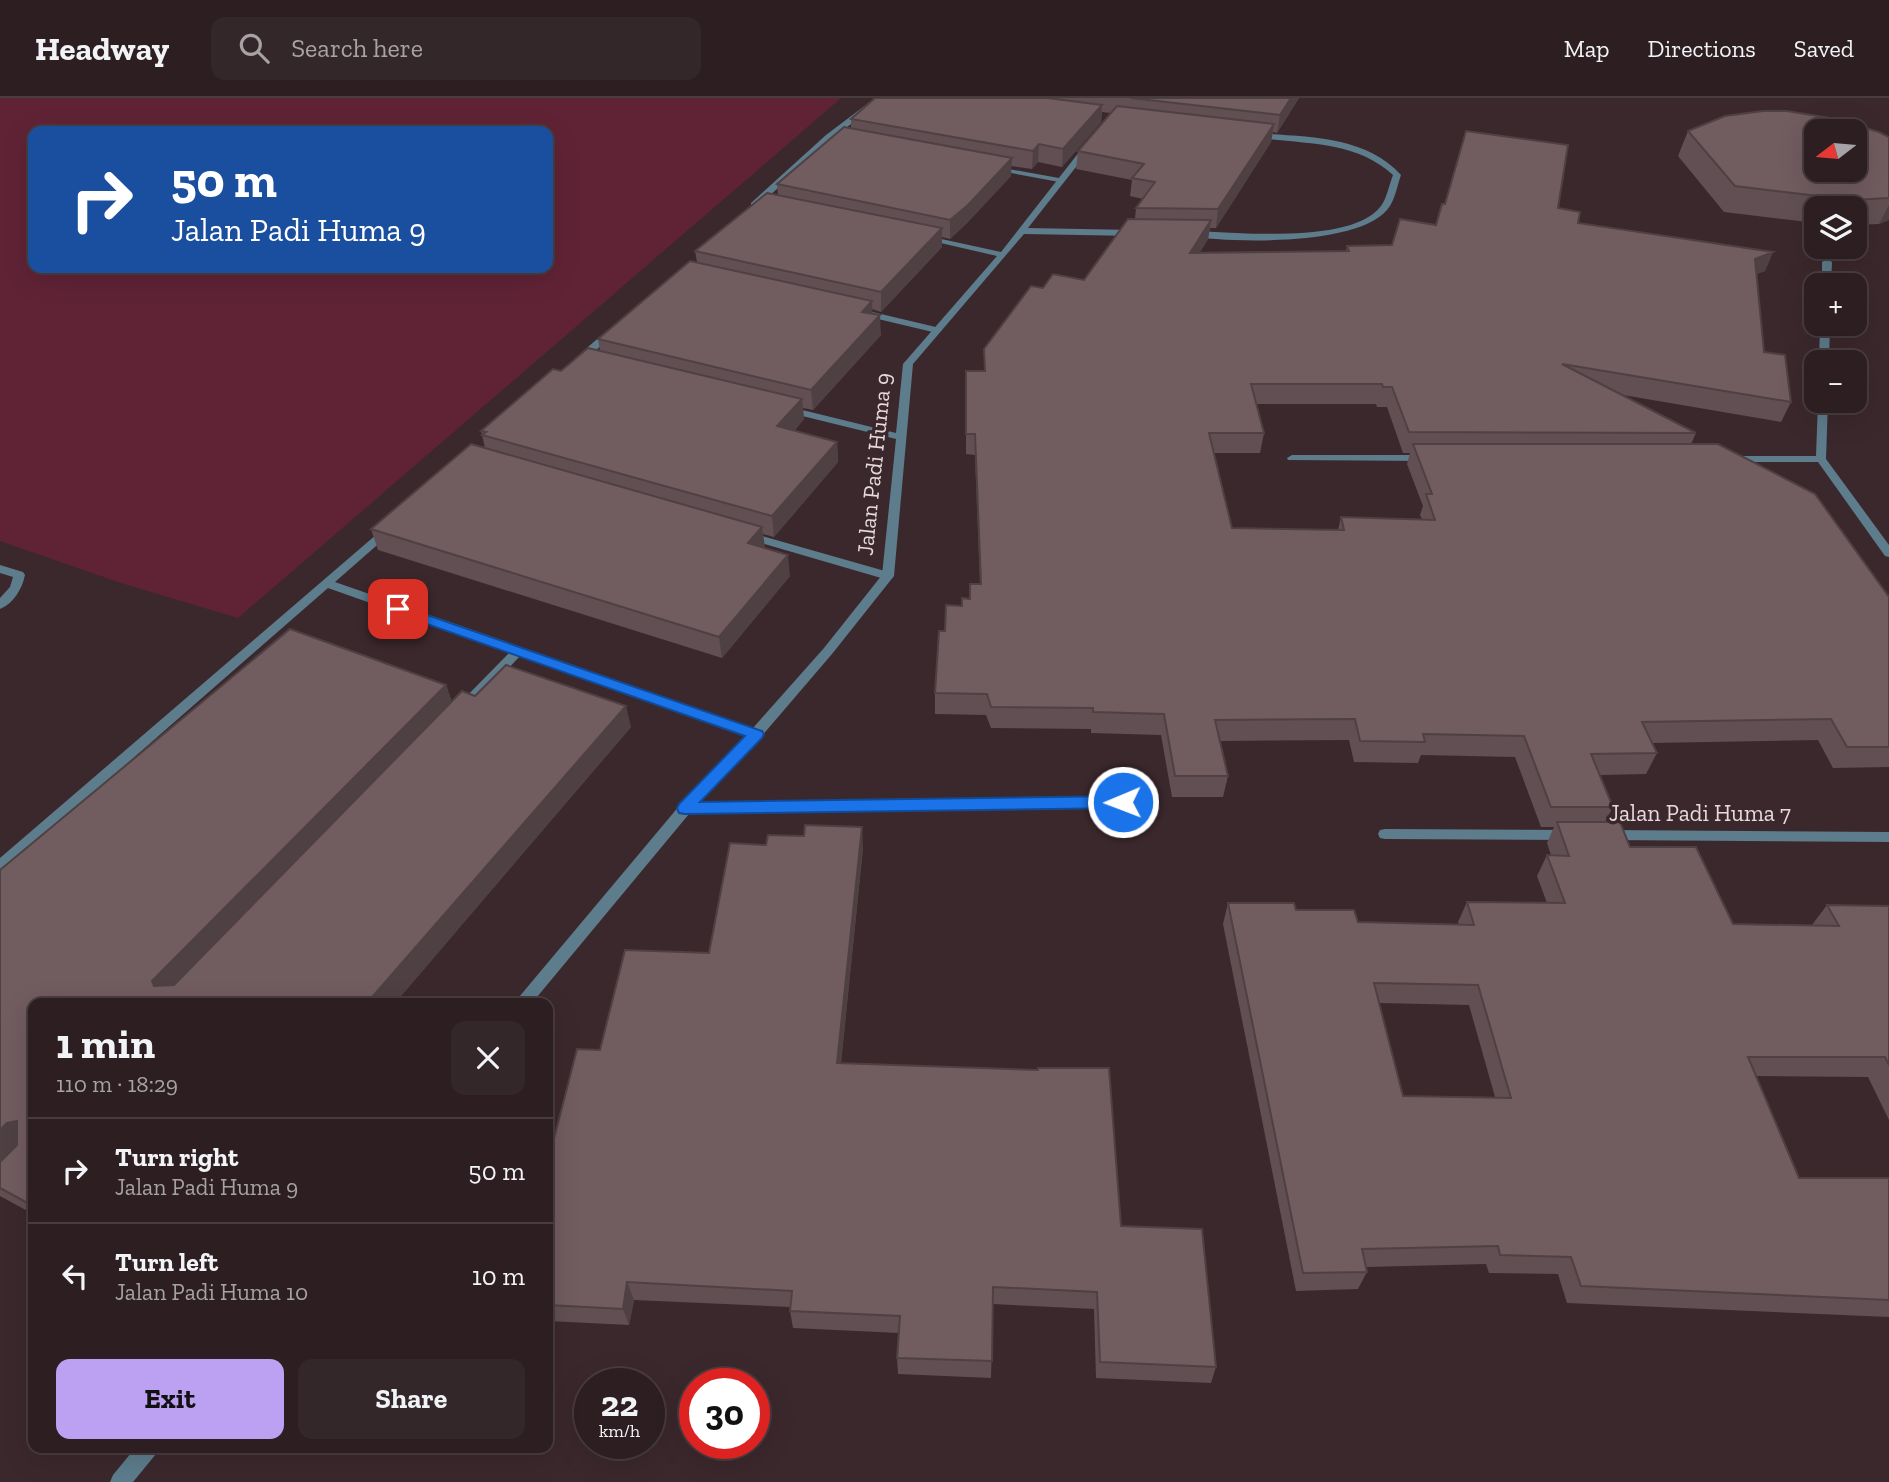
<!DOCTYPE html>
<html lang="en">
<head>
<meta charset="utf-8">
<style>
  body { margin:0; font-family:"Zilla Slab",serif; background:#34272a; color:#f1f3f6; height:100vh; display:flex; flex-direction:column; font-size:26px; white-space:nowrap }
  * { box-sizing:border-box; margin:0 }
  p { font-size:23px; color:#a6a2a5 }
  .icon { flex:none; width:38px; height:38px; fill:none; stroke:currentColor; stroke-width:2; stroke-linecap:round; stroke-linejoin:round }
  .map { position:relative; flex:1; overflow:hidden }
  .details { position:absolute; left:28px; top:900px; width:525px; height:455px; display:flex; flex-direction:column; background:#2c1e21; border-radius:14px; box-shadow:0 7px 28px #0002,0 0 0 2px #483c3f }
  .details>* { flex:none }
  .hud { position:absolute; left:28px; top:28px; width:525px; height:147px; border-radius:14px; box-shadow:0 7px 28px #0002,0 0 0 2px #483c3f; background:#1a4fa0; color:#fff; overflow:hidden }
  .needle { width:46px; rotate:254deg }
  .buttons { position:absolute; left:1804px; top:21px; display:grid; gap:14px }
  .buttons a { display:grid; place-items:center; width:63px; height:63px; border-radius:14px; background:#2c1e21; box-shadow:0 7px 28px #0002,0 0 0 2px #483c3f; font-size:35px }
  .speed { position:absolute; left:574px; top:1270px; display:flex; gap:14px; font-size:35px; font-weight:700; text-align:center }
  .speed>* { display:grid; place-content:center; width:91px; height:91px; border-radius:50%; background:#2c1e21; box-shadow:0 7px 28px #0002,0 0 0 2px #483c3f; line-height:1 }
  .speed small { font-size:18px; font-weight:400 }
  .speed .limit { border:10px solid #d22; background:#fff; color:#111 }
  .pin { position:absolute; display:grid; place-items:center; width:60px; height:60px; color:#fff; margin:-30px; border-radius:14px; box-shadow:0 4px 10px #0006 }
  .me { position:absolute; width:77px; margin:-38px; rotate:269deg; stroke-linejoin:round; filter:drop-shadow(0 0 5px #0008) }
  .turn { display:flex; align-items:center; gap:24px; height:147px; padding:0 28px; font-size:32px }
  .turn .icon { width:91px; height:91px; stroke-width:2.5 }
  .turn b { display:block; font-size:49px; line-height:60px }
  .round { display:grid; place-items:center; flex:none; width:74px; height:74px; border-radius:14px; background:#34272a }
  .summary { display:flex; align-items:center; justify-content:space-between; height:119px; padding:0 28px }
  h1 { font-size:42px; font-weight:700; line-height:52px }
  .action { display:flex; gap:14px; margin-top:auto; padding:14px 28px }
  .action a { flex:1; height:80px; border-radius:14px; background:#bca0f2; color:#111; font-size:28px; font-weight:700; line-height:80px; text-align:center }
  .action a+a { background:#34272a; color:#f1f3f6 }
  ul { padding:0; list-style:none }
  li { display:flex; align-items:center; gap:21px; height:105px; padding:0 28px; border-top:2px solid #483c3f }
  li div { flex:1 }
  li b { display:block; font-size:26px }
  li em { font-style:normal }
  header { display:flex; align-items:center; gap:42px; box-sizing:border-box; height:98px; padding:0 35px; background:#2c1e21; border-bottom:2px solid #483c3f }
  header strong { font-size:33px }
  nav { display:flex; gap:38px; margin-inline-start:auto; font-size:24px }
  .search { width:490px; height:63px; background:#34272a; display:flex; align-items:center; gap:18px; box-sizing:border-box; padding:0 24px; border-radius:14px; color:#a6a2a5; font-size:26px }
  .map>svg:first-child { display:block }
</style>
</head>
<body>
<header>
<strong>Headway</strong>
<div class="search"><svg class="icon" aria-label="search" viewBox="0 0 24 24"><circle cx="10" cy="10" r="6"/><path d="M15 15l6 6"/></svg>Search here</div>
<nav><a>Map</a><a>Directions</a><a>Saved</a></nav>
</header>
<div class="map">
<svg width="1889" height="1384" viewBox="0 0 1889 1384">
  <rect width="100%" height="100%" fill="#3b282c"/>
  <!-- green -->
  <path fill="#602336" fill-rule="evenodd" d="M0,0H841L238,520L121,485L0,443ZM33,33H548V170H33Z"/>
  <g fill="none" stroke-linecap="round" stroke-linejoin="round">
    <!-- service -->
    <g fill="#5d7c8c" fill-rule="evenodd">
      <polygon points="992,68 1059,80 1063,82 1059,84 995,72 992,72"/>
      <polygon points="864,212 940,230 942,232 937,235 861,217 861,213"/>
      <polygon points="748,434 892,475 894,478 888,482 744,440 744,436"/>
      <path d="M0,467L23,474L25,477C22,491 14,505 0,511V500L10,489L13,479L0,475Z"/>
      <polygon points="517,550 523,554 521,557 467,614 457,614 455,611 457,608 513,551"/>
    </g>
    <!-- minor -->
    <g fill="#5d7c8c" fill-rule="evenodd">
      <polygon points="875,0 884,0 832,41 757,109 751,109 751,105 826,37"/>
      <path d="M1255,35C1305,39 1365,37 1401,77C1397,88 1395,103 1387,112C1357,148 1231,145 1187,138V134L1190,133C1234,134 1352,147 1381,108C1387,100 1389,87 1393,77C1353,41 1302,47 1252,39L1251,37Z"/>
      <polygon points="1087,44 1094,46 1028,130 1135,132 1139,135 1135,138 1024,136 913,266 894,478 832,556 761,639 699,706 1123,699 1130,704 1128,708 689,716 532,905 514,905 680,707 746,638 328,490 5,772 0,774 0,760 384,430 388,428 394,432 392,434 335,484 753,630 824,550 882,477 896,341 782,313 781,311 786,308 896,335 903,266 997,158 919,140 923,137 1001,154"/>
      <polygon points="1827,161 1832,164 1831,187 1822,187 1822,164"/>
      <polygon points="1820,226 1830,226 1829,264 1819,264"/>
      <polygon points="610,230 618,232 582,265 574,265 574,261"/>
      <polygon points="1818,303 1828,303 1826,361 1889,447 1889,459 1885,458 1818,364 1728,364 1723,361 1728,358 1816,358"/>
      <polygon points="1292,357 1428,357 1433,360 1428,363 1288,362 1287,360"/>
      <polygon points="1385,731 1569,732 1574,733 1576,737 1574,741 1569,742 1385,741 1380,740 1378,736 1380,732"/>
      <polygon points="1607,732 1889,734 1889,744 1607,742 1602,741 1600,737 1602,733"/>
      <polygon points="136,1349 159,1349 156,1356 133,1384 110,1384 113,1377"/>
    </g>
  </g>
  <!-- wall -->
  <g fill="#614f53" fill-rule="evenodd">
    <path d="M875,0H1299L1277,35L1273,34L1271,44L1216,130H1210L1208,141L1200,154L1346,153L1347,148L1392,147L1436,127L1558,110L1578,125L1773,154L1765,173L1756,176L1764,254L1791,304L1781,324L1623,297L1696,335L1691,346L1889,499V669L1833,670L1818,642L1652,645L1657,655L1646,676L1600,677L1613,709L1605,724L1630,749L1733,826L1812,827L1827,807L1889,808V1022L1868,979L1756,978L1799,1080H1889V1219L1567,1205L1558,1176L1489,1175L1486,1166L1366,1169L1367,1174L1358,1191L1296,1193L1223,826L1228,805L1296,812L1358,824L1459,827L1458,824L1467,804L1547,805L1537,778L1547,757H1551L1547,745L1554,729H1541L1515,659L1421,657L1418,665L1354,664L1349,642L1220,643L1228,678L1223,699H1172L1161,637L1091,635V631L991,630L986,617L935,616V595L945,533L962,508L970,501L980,486L975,357L966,356V273H984V251L1043,190L1084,182L1135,121L1136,110L1143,101L1130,98L1132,82L1076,71L1078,53L1111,15L1102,14L1101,24L1062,69L1038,64L1032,71L1011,68V78L967,125L950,141L942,139V149L881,214L872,211V216L881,237L813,312L803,310L804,321L794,333L837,344L838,364L774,439L763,436L764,450L790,478L722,560L378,452L371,431L485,350L481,333L561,273L600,253L598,241L697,164L695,153L778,97L777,86L851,30V21ZM1257,306H1376L1377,309H1387L1403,355H1410L1407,366L1423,408L1420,417L1422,421L1341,419L1338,432L1232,430L1214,355H1260L1264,335ZM1379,905L1469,907L1495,999L1403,998Z"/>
    <polygon points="1688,33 1889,39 1889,122 1879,126 1855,127 1855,110 1816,110 1816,125 1724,114 1678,58"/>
    <polygon points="446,587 452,604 475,598 631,629 395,905 33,905 33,1116 0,1098 0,772"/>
    <polygon points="863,750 841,965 1121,1128 1216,1269 1211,1285 1096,1280 1094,1211 993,1206 991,1280 898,1276 897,1260 899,1235 793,1230 790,1213 790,1209 634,1202 629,1227 548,1223 548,1064 600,952 709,855"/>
  </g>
  <!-- shaded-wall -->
  <g fill="#4f4043">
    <polygon points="1291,0 1299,0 1277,35 1280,17"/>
    <polygon points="1102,7 1101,24 1062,69 1063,51"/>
    <polygon points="1274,26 1271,44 1216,130 1218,111"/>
    <polygon points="1039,46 1038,64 1032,71 1033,53"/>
    <polygon points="1012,60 1011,78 967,125 950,141 950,122"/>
    <polygon points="1889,107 1889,122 1879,126"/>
    <polygon points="1211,122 1208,141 1188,174 1190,155"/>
    <polygon points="942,130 942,149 881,214 881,194"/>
    <polygon points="1773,154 1765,173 1746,180 1755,161"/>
    <polygon points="872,203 873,223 862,214"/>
    <polygon points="880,217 881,237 813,312 811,292"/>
    <polygon points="802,301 804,321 779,349 777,328"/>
    <polygon points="837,344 838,364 774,439 772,418"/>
    <polygon points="762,429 765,449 750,466 748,445"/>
    <polygon points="788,457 790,478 722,560 719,539"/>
    <polygon points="446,587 453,608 166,903 154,888 152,883"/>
    <polygon points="626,608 631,629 395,905 367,905"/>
    <polygon points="862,729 863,750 839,984 837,965"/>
    <polygon points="17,1023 33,1041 0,1070 0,1032 7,1025"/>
    <polygon points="627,1184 634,1202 629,1227 623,1211"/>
  </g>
  <!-- building -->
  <g fill="#715c60" stroke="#4f4043" stroke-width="2" fill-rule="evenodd">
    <polygon points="875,0 1048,0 1102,7 1063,51 1039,46 1033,53 851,21"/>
    <polygon points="1131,0 1291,0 1280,17"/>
    <polygon points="1117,8 1274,26 1218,111 1136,110 1155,84 1132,80 1144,66 1078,53"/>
    <path d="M1763,13H1787L1836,21L1879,34L1889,39V100L1852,102L1735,88L1688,33L1725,18ZM1816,33H1855V72H1816Z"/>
    <polygon points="844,29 1012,60 968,107 950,122 777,86"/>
    <polygon points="1466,33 1568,47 1558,110 1580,114 1578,125 1773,154 1755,161 1764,254 1785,257 1791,304 1562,266 1696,335 1409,334 1392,289 1383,289 1382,286 1251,286 1264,335 1209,335 1232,430 1344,432 1341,419 1435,422 1426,396 1432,396 1413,346 1718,346 1815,396 1889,499 1889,649 1847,649 1831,621 1642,624 1657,655 1591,656 1613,709 1551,709 1524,638 1423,636 1425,644 1360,643 1355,621 1215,622 1228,678 1175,678 1164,616 1093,614 1093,610 991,609 987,596 935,595 939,533 945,533 946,507 962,508 962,500 970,501 970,486 981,486 975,336 966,336 966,273 985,273 984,251 1031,188 1043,190 1053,176 1084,182 1128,121 1211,122 1190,155 1349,153 1347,148 1392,147 1400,121 1436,127 1442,106 1445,106"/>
    <polygon points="767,95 942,130 881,194 695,153"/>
    <polygon points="690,163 872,203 862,214 880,217 811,292 598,241"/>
    <polygon points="588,250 802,301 777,328 837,344 772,418 482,337 486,334 481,333 553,271 561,273"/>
    <polygon points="471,346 762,429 748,445 788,457 719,539 371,431"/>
    <polygon points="290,531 446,587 152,883 154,888 174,887 462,593 475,598 506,567 626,608 367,905 33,905 33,1108 0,1090 0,1064 17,1047 17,1023 7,1025 0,1032 0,772"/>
    <path d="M1557,724H1620L1630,749H1696L1733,826L1839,828L1827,807L1889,808V967L1885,959H1748L1799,1080H1889V1202L1581,1188L1571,1159L1500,1157L1498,1148L1362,1151L1367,1174L1303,1175L1228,805H1294L1296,812H1354L1358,824L1474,827L1467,804L1565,805L1547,757L1569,758ZM1374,885L1478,887L1511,1000L1403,998Z"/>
    <polygon points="805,727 862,729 837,965 1038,972 1038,970 1109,970 1121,1128 1202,1131 1216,1269 1100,1264 1097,1194 993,1189 992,1263 897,1260 900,1218 790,1213 792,1193 627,1184 623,1211 548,1207 548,1064 577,951 600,952 625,852 709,855 730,745 766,747 768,737 804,738"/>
  </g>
  <!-- route -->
  <polygon fill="#1a73e8" stroke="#114b97" stroke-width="2" points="398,507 762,633 764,636 762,640 700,704 1123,698 1131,704 1123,710 685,716 679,715 677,710 679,706 745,638 393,514 393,508"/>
  <g text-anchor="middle" stroke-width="7" stroke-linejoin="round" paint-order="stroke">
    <!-- street labels -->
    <g font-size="23" fill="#e6dadc" stroke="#3b282c">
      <text transform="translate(874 366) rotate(-84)" y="8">Jalan Padi Huma 9</text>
      <text x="1700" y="723">Jalan Padi Huma 7</text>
    </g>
  </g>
</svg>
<div class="buttons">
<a><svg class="needle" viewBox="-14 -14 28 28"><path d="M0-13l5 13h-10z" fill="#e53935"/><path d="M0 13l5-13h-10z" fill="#a6a2a5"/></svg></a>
<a><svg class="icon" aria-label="layers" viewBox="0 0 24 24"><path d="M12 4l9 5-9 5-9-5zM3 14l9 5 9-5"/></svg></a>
<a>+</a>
<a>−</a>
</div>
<div class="speed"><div>22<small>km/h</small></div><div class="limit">30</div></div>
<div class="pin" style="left:398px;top:511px;background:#d93025"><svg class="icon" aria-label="arrive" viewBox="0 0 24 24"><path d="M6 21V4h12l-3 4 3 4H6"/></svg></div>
<svg class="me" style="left:1123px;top:704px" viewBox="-20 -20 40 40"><circle r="17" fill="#1a73e8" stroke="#fff" stroke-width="3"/><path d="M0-11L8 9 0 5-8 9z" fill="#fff"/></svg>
<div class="hud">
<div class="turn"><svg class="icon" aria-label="right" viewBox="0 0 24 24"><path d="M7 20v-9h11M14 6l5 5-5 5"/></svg><div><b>50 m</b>Jalan Padi Huma 9</div></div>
</div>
<section class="details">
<div class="summary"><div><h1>1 min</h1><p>110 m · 18:29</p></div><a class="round"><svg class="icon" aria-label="close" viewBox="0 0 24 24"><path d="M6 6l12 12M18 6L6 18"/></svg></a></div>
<ul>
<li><svg class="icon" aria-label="right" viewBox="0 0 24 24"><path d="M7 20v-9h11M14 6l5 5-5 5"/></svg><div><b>Turn right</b><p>Jalan Padi Huma 9</p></div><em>50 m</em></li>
<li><svg class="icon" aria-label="left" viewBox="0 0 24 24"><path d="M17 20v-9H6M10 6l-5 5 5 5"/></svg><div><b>Turn left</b><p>Jalan Padi Huma 10</p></div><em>10 m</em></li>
</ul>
<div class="action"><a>Exit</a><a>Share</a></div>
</section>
</div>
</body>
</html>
